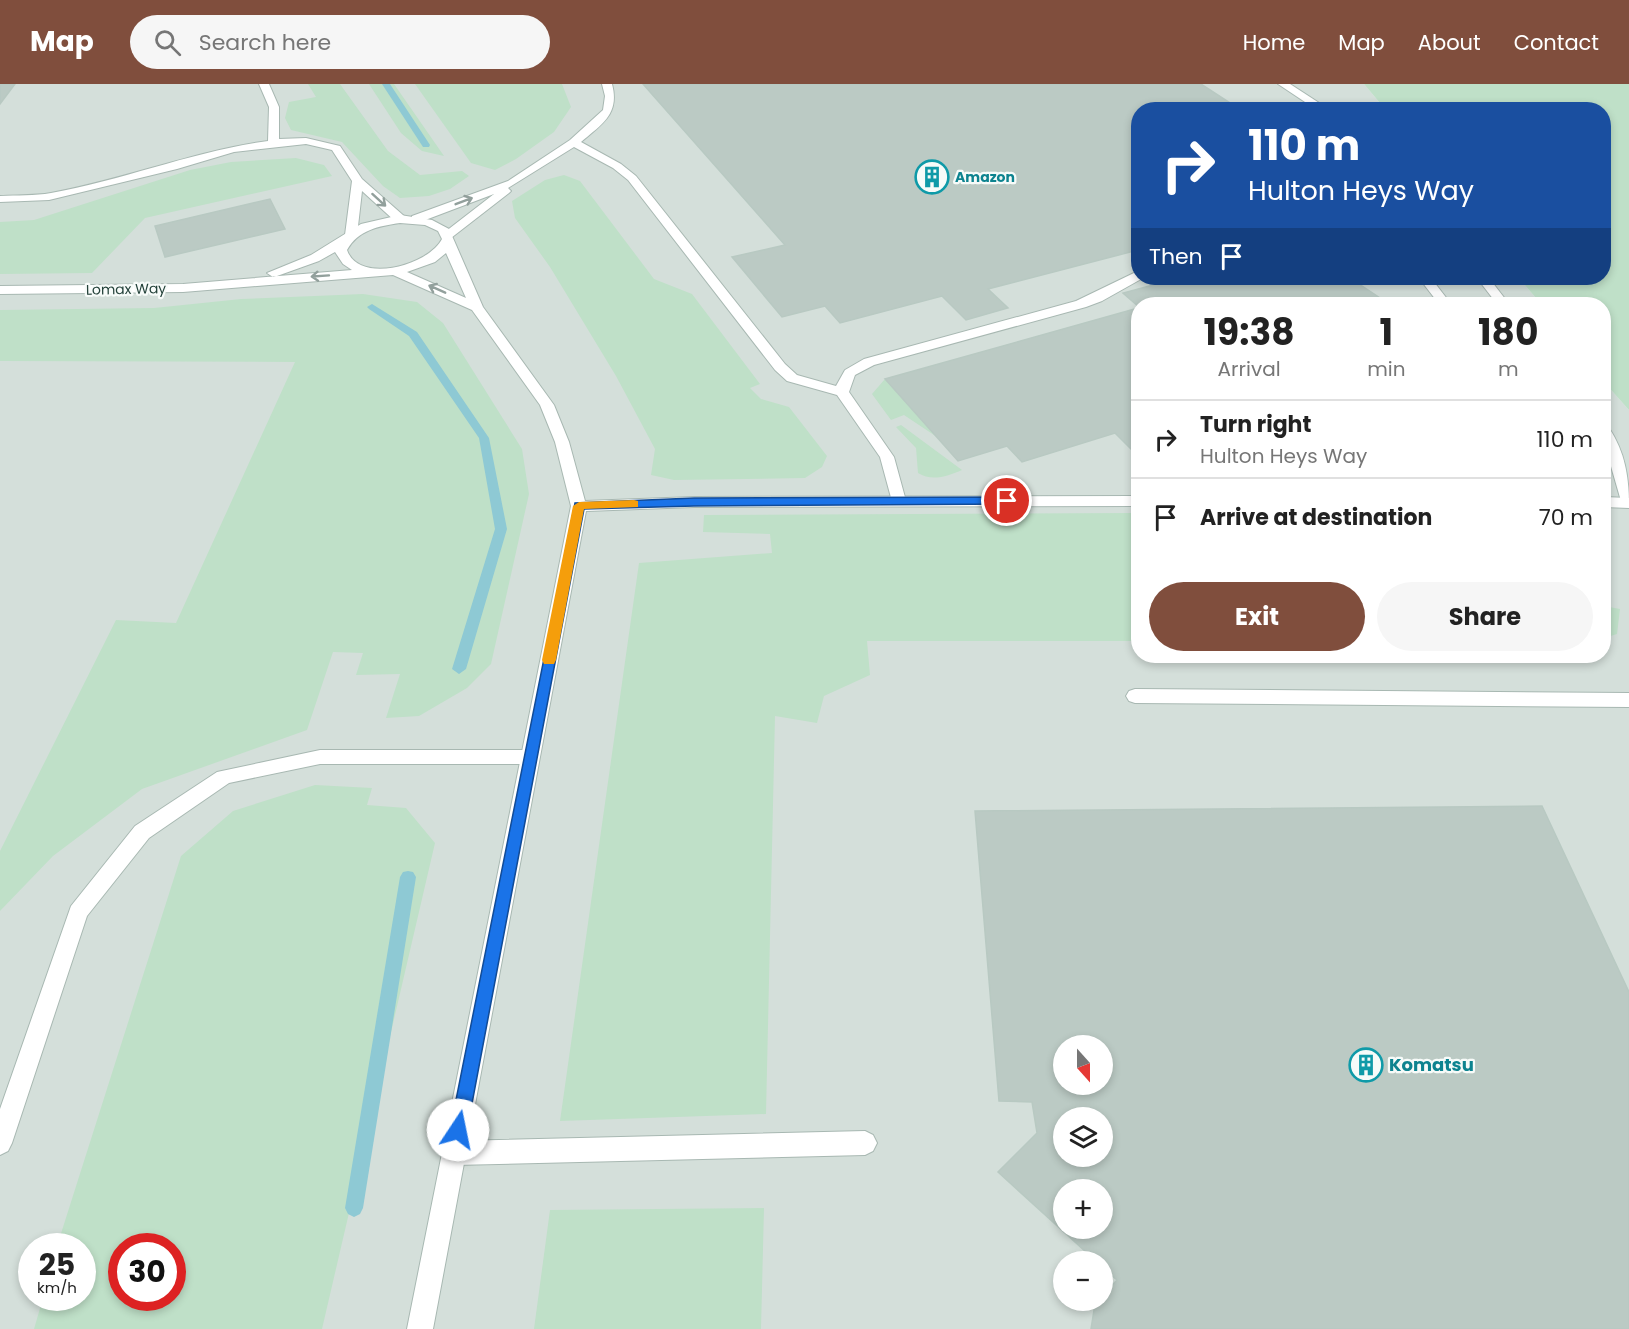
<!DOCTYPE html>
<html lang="en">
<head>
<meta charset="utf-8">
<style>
  body { margin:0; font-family:Poppins,sans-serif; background:#f6f6f6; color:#222; height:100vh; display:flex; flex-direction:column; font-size:22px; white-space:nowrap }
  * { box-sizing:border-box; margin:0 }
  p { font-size:20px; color:#767676 }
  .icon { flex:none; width:33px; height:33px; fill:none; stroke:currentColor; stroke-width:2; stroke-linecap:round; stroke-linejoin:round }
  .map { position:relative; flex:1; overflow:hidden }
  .side { position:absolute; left:1131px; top:213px; width:480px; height:366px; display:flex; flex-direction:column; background:#fff; border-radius:24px; box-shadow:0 3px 9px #0003 }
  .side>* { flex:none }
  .guide { position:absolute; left:1131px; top:18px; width:480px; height:183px; border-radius:24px; box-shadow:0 3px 9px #0003; background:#1a4fa0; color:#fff; overflow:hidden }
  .needle { width:39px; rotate:159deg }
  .tools { position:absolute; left:1053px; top:951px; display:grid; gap:12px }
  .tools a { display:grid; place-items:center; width:60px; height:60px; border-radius:50%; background:#fff; box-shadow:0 3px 9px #0003; font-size:30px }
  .speed { position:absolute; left:18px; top:1149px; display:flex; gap:12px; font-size:30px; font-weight:700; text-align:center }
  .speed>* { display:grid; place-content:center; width:78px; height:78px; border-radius:50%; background:#fff; box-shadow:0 3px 9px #0003; line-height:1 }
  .speed small { font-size:15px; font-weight:400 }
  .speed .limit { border:9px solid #d22; background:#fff; color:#111 }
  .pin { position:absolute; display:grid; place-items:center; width:51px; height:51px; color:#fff; margin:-26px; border:3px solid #fff; border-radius:50%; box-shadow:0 2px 6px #0007 }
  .me { position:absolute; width:66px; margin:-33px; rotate:11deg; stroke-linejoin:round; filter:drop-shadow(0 0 4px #0008) }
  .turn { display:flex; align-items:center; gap:21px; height:126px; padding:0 18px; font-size:27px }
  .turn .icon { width:78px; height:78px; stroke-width:2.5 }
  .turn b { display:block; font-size:42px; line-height:51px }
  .then { display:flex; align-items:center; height:57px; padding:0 18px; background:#0003; gap:12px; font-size:22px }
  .eta { display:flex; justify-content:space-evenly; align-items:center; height:102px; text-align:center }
  .eta b { font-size:36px; font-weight:700; line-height:42px }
  .action { display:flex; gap:12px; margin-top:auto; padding:12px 18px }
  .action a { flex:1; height:69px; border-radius:36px; background:#804e3d; color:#fff; font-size:24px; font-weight:700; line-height:69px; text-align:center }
  .action a+a { background:#f6f6f6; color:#222 }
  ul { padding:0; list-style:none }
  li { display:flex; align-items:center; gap:18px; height:78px; padding:0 18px; border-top:2px solid #e0e0e0 }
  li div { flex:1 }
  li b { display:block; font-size:22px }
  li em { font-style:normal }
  header { display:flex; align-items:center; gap:36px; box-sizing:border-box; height:84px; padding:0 30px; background:#804e3d; color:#fff }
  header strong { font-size:28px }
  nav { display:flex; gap:33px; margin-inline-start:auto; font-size:21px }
  .search { width:420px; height:54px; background:#f6f6f6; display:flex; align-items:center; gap:15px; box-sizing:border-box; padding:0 21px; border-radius:33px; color:#767676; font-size:22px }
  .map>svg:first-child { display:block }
</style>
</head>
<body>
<header>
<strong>Map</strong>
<div class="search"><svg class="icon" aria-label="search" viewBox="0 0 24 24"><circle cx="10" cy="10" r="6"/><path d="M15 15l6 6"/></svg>Search here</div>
<nav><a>Home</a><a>Map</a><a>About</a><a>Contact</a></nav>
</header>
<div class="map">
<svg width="1629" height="1245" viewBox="0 0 1629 1245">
  <rect width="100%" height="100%" fill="#e6efeb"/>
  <!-- built -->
  <path fill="#d4dfda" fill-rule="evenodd" d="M0,0H1364L1385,25L1138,26V194H1519L1541,220H1138V572H1604V298L1629,326V1245H0ZM1064,962H1102V1000H1064ZM1064,1034H1102V1072H1064ZM1064,1106H1102V1144H1064ZM32,1162H82V1214H32ZM122,1162H172V1214H122ZM1064,1178H1102V1216H1064Z"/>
  <!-- green -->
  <g fill="#bfe0c8" fill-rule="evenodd">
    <polygon points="308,0 340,0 388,67 420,91 462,87 469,92 450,105 429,112 400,114 383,102 342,58 291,46 285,34 289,18 316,13"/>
    <polygon points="369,0 394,0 444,72 422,67 401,49"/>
    <polygon points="415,0 562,0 571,23 554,48 516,75 495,86 471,79"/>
    <polygon points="1364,0 1629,0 1629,326 1604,298 1604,220 1541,220 1519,194 1604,194 1604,26 1385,25"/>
    <polygon points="296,74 324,81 332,92 145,134 92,189 0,190 0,138 34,136 190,86 231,78"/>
    <polygon points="564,91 580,97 654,195 692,210 760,300 750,304 761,315 789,323 827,372 822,383 805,394 674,396 651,391 655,365 616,292 550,183 515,134 512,117 545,96"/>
    <polygon points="363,210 417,218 443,239 522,365 529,410 491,580 467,604 419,632 386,634 400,590 356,591 363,569 333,568 307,646 142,705 53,772 0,827 0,767 116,536 176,539 295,278 0,277 0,226 154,224 241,215"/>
    <polygon points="885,295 937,353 904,331 891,336 872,310"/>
    <path d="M901,341L962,386C948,392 932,398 918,389L916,364L896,343Z"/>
    <polygon points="1138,429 1138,557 867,557 870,591 824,612 817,639 775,632 766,1030 560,1037 639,479 772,469 770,450 703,448 704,431"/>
    <polygon points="1604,522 1620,525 1617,550 1604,554"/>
    <path d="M315,701L372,704L367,721L406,724L435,759L322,1245H34L43,1214H82V1162H57L181,772L233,727ZM172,1162V1214H122V1162Z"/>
    <polygon points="764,1124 761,1245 534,1245 550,1126"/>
  </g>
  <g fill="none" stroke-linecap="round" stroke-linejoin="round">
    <!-- stream -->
    <g fill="#8ec9d4" fill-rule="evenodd">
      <polygon points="382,0 390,0 430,61 429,63 423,63"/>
      <polygon points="372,220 417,248 489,354 507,445 466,585 459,590 452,585 495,445 479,354 409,252 369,225 367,223"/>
      <polygon points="408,787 413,788 416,793 363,1124 360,1130 354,1133 348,1130 345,1124 400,793 403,788"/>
    </g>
  </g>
  <!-- building -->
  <g fill="#bbcac4" stroke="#b8c9c2" stroke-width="1.5" fill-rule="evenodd">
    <polygon points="0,0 15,0 0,20"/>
    <polygon points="643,0 1201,0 1241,26 1138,26 1138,166 988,205 1008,224 966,236 942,212 840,239 825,222 782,233 732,173 785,161"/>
    <polygon points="270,115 285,145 165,173 155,142"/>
    <polygon points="1179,194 1350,194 1389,220 1138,220 1138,222 1123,209"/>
    <polygon points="1138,224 1138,372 1115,349 1022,378 1007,362 958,377 885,295"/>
    <path d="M1542,722L1629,908V1245H1091L1095,1220L1102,1216V1212L1117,1196L1102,1183V1178H1097L998,1088L1037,1049L1032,1018L999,1017L975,727ZM1064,962H1102V1000H1064ZM1064,1034H1102V1072H1064ZM1064,1106H1102V1144H1064Z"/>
  </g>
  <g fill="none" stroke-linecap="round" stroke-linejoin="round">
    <!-- lane casing -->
    <g stroke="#a8b8b2" stroke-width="2">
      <g id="lane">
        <path d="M259,0H269L279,23V55L306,54L340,62L362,95L404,132V138H396L362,107L357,151L351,155L347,154L345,151L352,97L332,66L306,60L234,68L177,85L49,116L0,118V112C17,111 35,112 51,109C124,96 194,67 268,57L269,23Z"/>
        <path d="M602,0H612C620,30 602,40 581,58L621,80L636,92L785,280L797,291L836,302L845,286L864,275L1076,217L1134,189L1138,188V194H1143L1102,217L1086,223L874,281L855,291L849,308L894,373L906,417L903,421H893L880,373L837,311L787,297L775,286L628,96L613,84L574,63L508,104L511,107L509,109L451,154L447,155L441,151L494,110L420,138H412V132L508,97L570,56L603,26L605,12Z"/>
        <polygon points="1278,0 1290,0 1330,26 1317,26"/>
        <polygon points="1419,194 1431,194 1451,220 1439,220"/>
        <polygon points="1477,194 1489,194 1509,220 1497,220"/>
        <path d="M1604,343L1609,344C1625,368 1629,393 1629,422L1621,417L1604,358Z"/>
        <polygon points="1135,605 1629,609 1629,623 1135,619 1129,617 1126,612 1129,607"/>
        <polygon points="320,666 530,666 537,668 539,673 537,678 530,680 320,680 229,699 149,754 87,832 12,1059 8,1067 0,1071 0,1025 71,822 135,742 217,688"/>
        <polygon points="865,1047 873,1051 877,1059 873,1067 865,1071 454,1081 446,1077 442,1069 446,1061 454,1057"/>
      </g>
    </g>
    <!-- street casing -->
    <g stroke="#a8b8b2" stroke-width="2">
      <g id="street">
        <path d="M400,131L432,136L449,145L483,223L554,321L569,358L585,417L694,413L1138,412V422L694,423L586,427L433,1245H407L571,422L555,358L540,321L472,226L393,191L183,208L0,210V202L183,200L352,186L343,180L335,168L319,177L277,192L273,193L267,189L311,171L361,140ZM400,139L425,141L438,147L442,155C429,181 359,201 347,166C358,146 379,142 400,139ZM446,169L466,214L407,188L435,178Z"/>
        <polygon points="1604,413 1629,414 1629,424 1604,423"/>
      </g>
    </g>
    <!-- lane -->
    <use href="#lane" fill="#fff" fill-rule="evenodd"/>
    <!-- street -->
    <use href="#street" fill="#fff" fill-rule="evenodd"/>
  </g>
  <!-- one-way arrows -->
  <defs><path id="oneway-shaft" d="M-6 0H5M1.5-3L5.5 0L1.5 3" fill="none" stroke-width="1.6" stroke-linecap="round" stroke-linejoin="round" transform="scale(1.5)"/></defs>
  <g stroke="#92a09c">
    <use href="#oneway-shaft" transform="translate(379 116) rotate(42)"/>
    <use href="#oneway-shaft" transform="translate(464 117) rotate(-21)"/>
    <use href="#oneway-shaft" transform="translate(320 192) rotate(176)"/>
    <use href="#oneway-shaft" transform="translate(437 205) rotate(-156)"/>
  </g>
  <!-- route -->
  <polygon fill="#1a73e8" stroke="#114b97" stroke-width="1.5" points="1007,413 1013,417 1011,420 694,422 584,425 467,1046 465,1052 458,1055 452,1052 450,1046 575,419 694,414"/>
  <!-- slow -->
  <polygon fill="#f59e0b" points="634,416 638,417 638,423 584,425 556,576 554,580 544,580 542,576 573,422 579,418"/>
  <!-- icons -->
  <defs>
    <g id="building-ring" transform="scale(1.725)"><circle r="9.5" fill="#f7fbf9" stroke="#0f9aa8" stroke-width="1.5"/><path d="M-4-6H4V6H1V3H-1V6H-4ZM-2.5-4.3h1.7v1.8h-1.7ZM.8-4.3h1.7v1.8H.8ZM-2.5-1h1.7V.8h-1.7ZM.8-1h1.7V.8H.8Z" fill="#0f9aa8"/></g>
  </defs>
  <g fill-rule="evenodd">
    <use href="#building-ring" x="932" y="93"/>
    <use href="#building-ring" x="1366" y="981"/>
  </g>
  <g text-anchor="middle" stroke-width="4.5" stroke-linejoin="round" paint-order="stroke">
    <!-- far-culture labels -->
    <g font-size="14" font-weight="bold" fill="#0d838f" stroke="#f7fbf9" text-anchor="start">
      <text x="955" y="98">Amazon</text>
    </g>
    <!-- far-street labels -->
    <g font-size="14" fill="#24423a" stroke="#f7fbf9">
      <text transform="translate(126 205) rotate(-1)" y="5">Lomax Way</text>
    </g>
    <!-- near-culture labels -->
    <g font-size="18" font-weight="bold" fill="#0d838f" stroke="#f7fbf9" text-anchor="start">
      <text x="1389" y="987">Komatsu</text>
    </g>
  </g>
</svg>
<div class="tools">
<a><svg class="needle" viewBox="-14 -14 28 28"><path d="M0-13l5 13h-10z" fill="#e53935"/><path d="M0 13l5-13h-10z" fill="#767676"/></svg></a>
<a><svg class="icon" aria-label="layers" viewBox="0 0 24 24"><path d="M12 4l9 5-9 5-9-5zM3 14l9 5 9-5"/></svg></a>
<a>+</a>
<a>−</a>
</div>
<div class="speed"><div>25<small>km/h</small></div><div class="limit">30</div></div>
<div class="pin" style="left:1007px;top:417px;background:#d93025"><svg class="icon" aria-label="arrive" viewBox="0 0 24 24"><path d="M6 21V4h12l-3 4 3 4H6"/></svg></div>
<svg class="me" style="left:458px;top:1046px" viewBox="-20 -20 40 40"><circle r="19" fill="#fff"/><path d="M0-13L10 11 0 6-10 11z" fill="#1a73e8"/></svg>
<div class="guide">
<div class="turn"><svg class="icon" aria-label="right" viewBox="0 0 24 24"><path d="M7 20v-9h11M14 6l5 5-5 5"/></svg><div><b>110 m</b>Hulton Heys Way</div></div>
<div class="then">Then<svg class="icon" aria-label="arrive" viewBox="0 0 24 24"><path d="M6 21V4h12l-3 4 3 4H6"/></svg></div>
</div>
<section class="side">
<div class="eta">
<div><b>19:38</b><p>Arrival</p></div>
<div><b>1</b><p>min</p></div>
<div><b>180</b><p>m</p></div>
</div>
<ul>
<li><svg class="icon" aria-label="right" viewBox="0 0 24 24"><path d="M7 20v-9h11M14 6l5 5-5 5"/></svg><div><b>Turn right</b><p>Hulton Heys Way</p></div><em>110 m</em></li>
<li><svg class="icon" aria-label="arrive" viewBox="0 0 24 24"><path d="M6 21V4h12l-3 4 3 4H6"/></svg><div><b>Arrive at destination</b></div><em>70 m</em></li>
</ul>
<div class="action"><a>Exit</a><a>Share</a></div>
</section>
</div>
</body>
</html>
